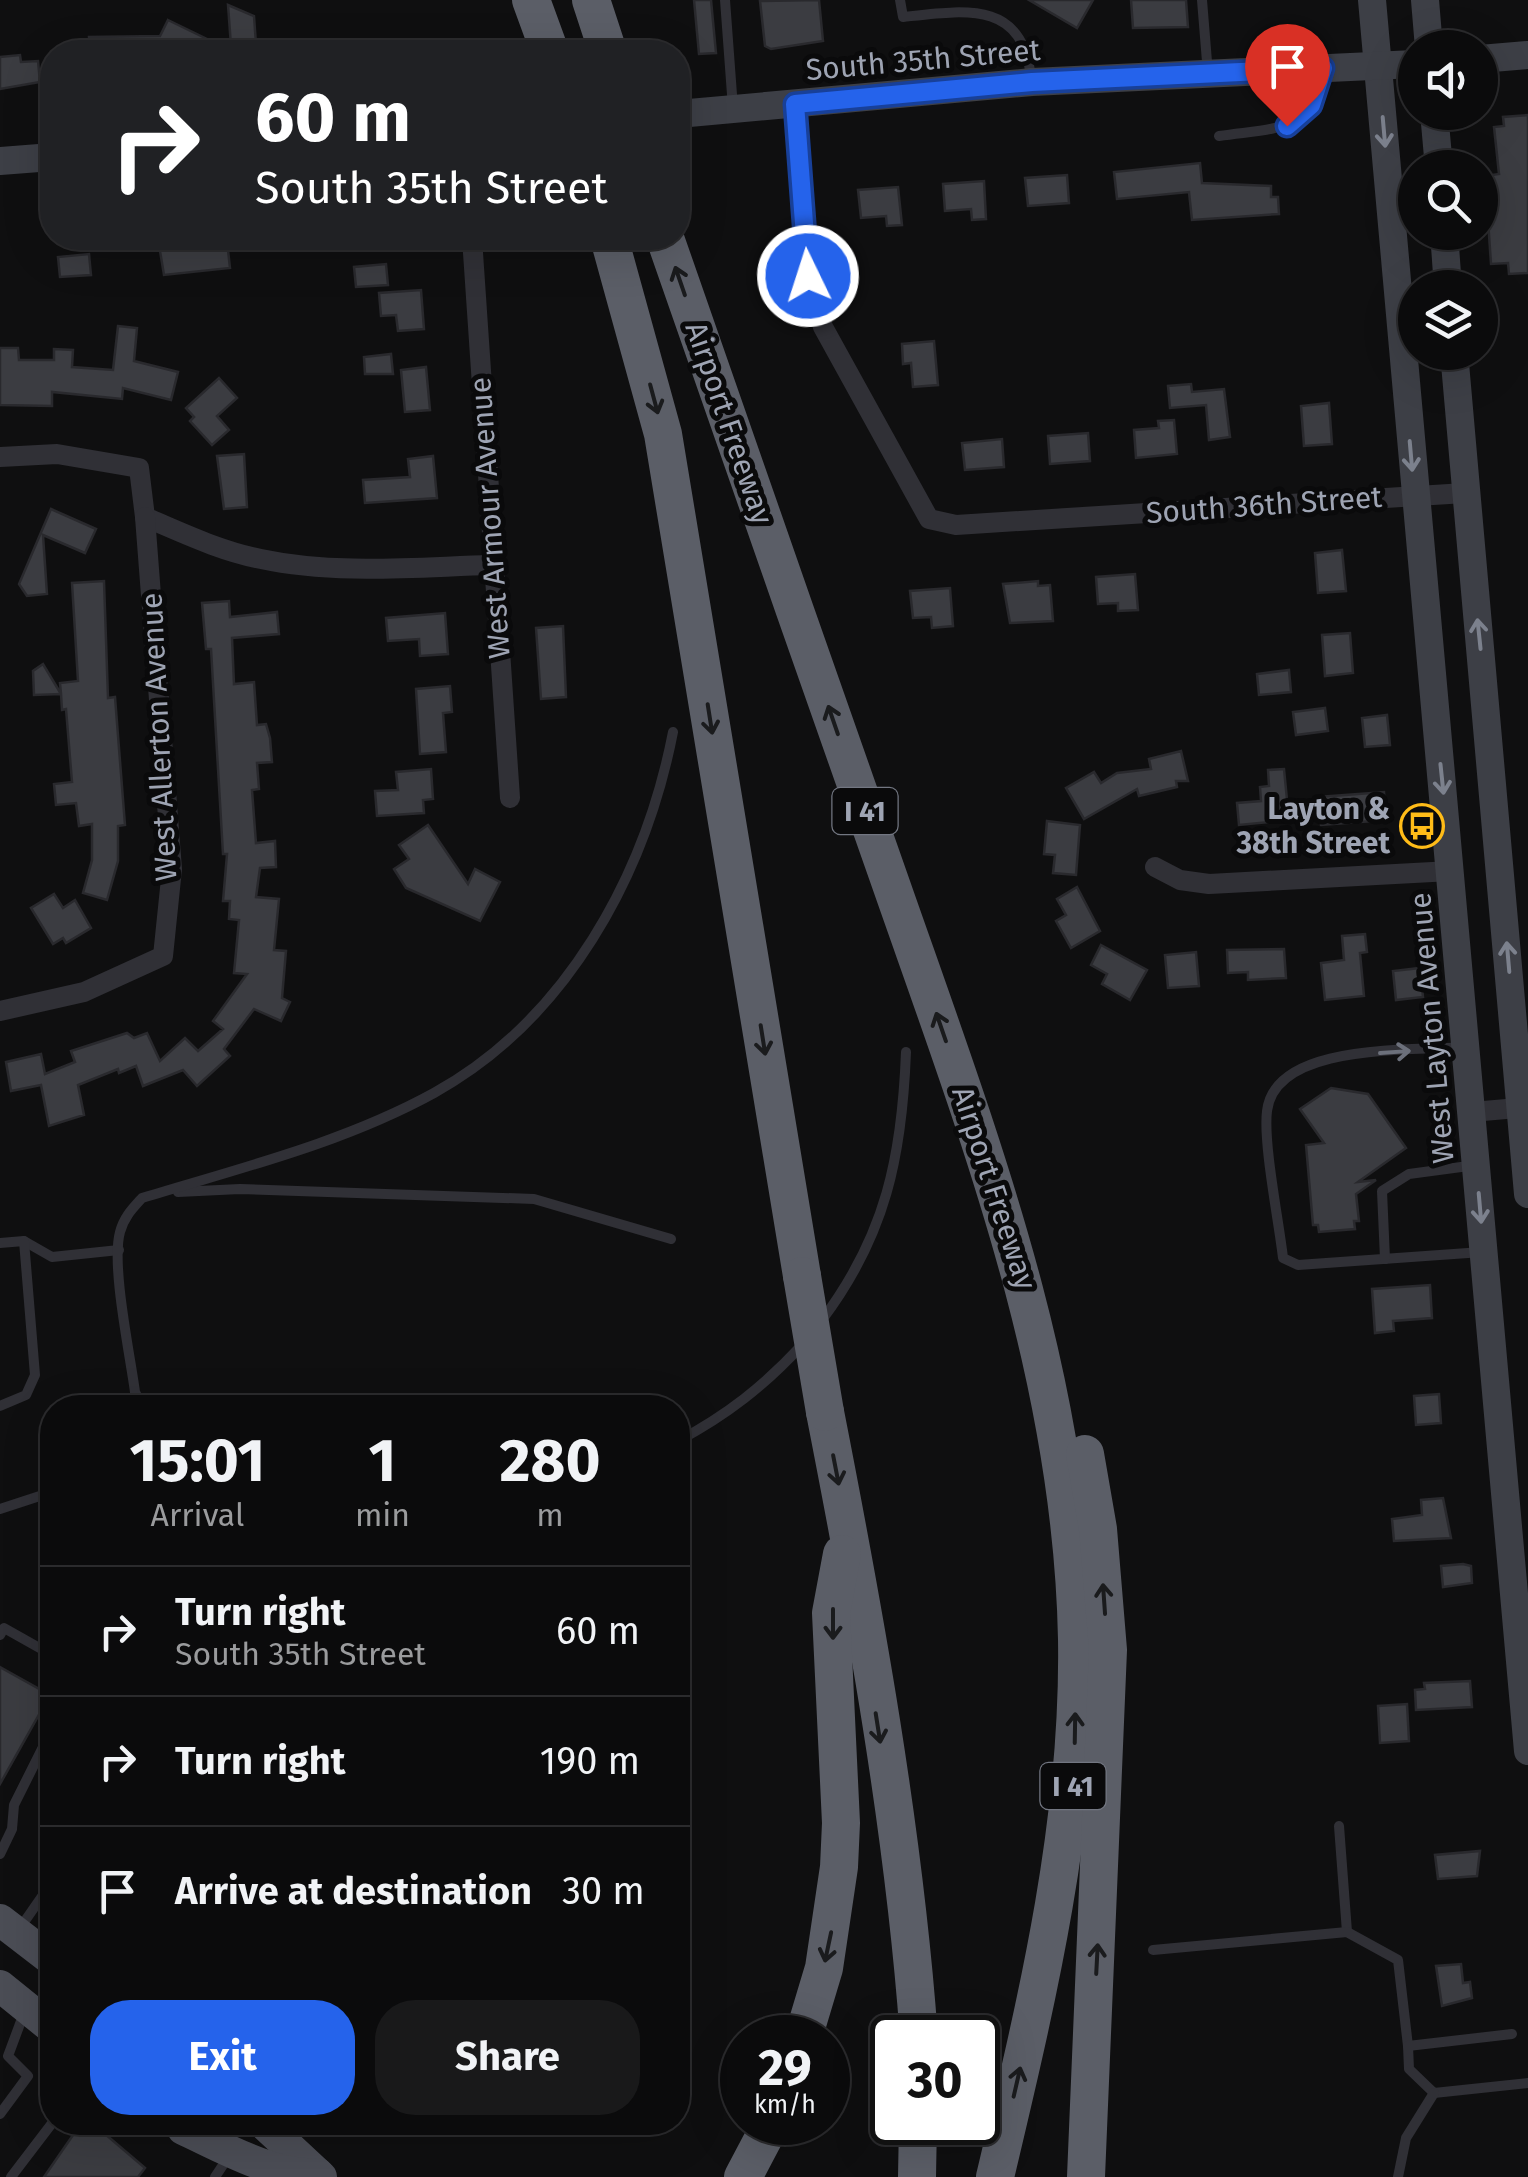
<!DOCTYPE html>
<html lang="en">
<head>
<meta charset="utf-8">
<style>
  body { margin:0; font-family:"Fira Sans",sans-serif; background:#19191a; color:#f1f3f6; height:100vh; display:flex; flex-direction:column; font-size:38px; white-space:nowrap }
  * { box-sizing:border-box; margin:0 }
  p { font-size:32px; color:#9a9b9d }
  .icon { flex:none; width:55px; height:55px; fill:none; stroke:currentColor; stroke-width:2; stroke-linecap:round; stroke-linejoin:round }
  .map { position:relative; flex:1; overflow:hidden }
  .side { position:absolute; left:40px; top:1395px; width:650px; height:740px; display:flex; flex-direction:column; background:#0b0b0c; border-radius:40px; box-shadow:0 10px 40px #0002,0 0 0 2px #2b2b2d }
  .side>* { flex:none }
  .top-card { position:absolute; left:40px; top:40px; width:650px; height:210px; border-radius:40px; box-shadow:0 10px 40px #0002,0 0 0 2px #2b2b2d; background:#202124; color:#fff; overflow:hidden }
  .fabs { position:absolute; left:1398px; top:30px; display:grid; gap:20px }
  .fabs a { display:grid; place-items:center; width:100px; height:100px; border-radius:50%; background:#0b0b0c; box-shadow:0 10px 40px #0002,0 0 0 2px #2b2b2d; font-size:50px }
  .speed { position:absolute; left:720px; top:2015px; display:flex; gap:20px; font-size:50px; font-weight:700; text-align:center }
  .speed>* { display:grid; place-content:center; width:130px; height:130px; border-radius:50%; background:#0b0b0c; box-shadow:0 10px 40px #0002,0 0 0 2px #2b2b2d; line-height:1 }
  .speed small { font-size:25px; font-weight:400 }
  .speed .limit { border:5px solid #111; border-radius:15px; background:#fff; color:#111 }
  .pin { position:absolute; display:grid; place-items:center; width:85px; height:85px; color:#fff; margin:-102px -42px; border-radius:50% 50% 50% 0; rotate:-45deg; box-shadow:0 0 10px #0007 }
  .pin .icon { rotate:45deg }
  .me { position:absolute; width:110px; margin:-55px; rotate:356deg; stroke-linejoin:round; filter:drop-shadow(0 0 8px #0008) }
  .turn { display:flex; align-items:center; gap:35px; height:210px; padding:0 50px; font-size:45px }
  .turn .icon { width:130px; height:130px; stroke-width:2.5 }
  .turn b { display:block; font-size:70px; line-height:85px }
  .eta { display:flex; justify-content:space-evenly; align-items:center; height:170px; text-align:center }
  .eta b { font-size:60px; font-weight:700; line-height:70px }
  .cta { display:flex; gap:20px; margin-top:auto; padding:20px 50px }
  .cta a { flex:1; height:115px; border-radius:40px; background:#2563eb; color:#fff; font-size:40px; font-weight:700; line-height:115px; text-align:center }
  .cta a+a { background:#19191a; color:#f1f3f6 }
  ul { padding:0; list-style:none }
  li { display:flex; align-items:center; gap:30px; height:130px; padding:0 50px; border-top:2px solid #2b2b2d }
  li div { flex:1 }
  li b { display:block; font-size:38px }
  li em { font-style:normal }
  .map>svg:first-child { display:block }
</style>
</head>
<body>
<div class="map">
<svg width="1528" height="2177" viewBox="0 0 1528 2177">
  <rect width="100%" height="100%" fill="#0f0f10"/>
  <!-- building -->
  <g fill="#3b3c41" stroke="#29292d" stroke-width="2.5">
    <polygon points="694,0 711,0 716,53 699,54"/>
    <polygon points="819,0 823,41 771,49 765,46 760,1"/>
    <polygon points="1029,0 1093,0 1077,28"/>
    <polygon points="1131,0 1186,0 1188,27 1133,28"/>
    <polygon points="228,5 254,16 256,44 231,46"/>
    <polygon points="168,20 207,39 200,52 90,52 89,37 160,36"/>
    <polygon points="20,55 21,62 38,61 40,82 0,89 0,57"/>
    <polygon points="1528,115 1528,273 1509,274 1508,263 1491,264 1485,176 1499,174 1494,127 1504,126 1503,117"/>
    <polygon points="1200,163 1202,183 1271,186 1271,197 1278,197 1279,214 1192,220 1189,192 1117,199 1114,172"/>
    <polygon points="1067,175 1069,203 1028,206 1025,178"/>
    <polygon points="984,181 986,219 972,220 971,209 945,211 943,184"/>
    <polygon points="898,187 902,225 887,226 886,216 861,218 858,190"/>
    <polygon points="227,241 230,268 164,275 160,251"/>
    <polygon points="89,254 91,275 60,277 58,257"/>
    <polygon points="386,264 388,285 356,287 354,267"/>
    <polygon points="421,290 424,329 398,331 396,315 381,316 379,293"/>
    <polygon points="118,326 137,328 134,361 178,372 171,400 123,388 122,399 52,392 52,406 0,405 0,348 18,348 19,360 54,360 54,349 73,350 72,367 113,370"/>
    <polygon points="934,341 938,385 913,387 911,363 903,364 902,344"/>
    <polygon points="391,354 393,374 365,374 364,357"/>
    <polygon points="426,367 430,410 405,412 401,370"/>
    <polygon points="219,378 237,398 217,416 229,430 212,445 190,421 194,417 186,408"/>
    <polygon points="1191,384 1192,392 1224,389 1230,437 1209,440 1206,405 1170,408 1168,386"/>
    <polygon points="1329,403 1332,444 1304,446 1301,406"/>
    <polygon points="1174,420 1177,454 1136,458 1134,430 1159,428 1158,421"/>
    <polygon points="1088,433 1090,461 1050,464 1048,436"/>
    <polygon points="1002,439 1004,467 965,470 962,443"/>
    <polygon points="244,454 247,507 224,509 217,456"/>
    <polygon points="433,456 437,498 365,503 363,480 410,477 408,459"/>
    <polygon points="51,509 96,529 85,553 43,535 47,594 27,596 19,584"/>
    <polygon points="1342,550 1346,591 1318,593 1315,553"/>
    <polygon points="1135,574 1138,610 1118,611 1118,603 1098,604 1096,577"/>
    <polygon points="104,581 108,698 115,697 125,825 118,826 118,861 107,900 83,893 92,860 92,824 79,826 76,803 56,805 54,784 72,782 66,709 62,710 61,694 34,695 33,671 43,664 61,694 60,683 78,681 72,583"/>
    <polygon points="1038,581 1038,586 1050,585 1053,621 1010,623 1003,584"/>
    <polygon points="950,588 953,626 932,628 931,617 913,618 910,591"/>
    <polygon points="229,601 230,617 277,612 279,634 232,638 234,684 254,682 257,725 266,724 270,738 272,762 257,763 259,789 252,790 256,843 275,841 276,867 260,868 256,897 279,899 274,950 286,951 282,998 290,1002 281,1021 254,1009 224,1049 230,1056 197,1086 183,1070 143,1086 136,1066 119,1073 118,1069 78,1085 84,1115 49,1126 41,1085 11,1091 6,1062 41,1054 45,1074 75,1062 71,1051 127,1033 134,1038 147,1033 160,1061 185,1038 198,1051 223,1029 213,1021 247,974 234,973 239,920 229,919 230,901 223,901 227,854 223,854 211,649 206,649 202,603"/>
    <polygon points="445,613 448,654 420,656 419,639 388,641 386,618"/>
    <polygon points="563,626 566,697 541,699 536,628"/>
    <polygon points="1350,633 1353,673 1325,676 1322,635"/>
    <polygon points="1289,670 1291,692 1259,695 1257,674"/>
    <polygon points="450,686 452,712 443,713 446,752 420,754 416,689"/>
    <polygon points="1325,708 1328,731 1296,735 1293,712"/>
    <polygon points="1387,715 1390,745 1365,747 1362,718"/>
    <polygon points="1181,751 1188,781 1176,781 1177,787 1139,796 1137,789 1084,819 1066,788 1094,772 1101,783 1117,773 1151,769 1149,759"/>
    <polygon points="431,769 433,799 423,800 424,813 377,816 375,791 398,790 396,772"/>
    <polygon points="1284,769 1289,820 1239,825 1237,803 1261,801 1260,787 1269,786 1268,770"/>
    <polygon points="1384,792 1386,820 1321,825 1319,797"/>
    <polygon points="1047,821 1080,825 1076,875 1053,873 1055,855 1044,854"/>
    <polygon points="428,825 468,884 475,869 500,882 480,921 406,888 394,869 409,859 399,845"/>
    <polygon points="1077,887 1100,931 1071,948 1056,921 1066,915 1057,899"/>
    <polygon points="54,894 63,908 75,900 91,928 66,943 63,938 53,944 31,908"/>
    <polygon points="1365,934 1367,952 1360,953 1364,996 1325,1000 1321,963 1344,960 1342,936"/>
    <polygon points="1101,945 1147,970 1130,1000 1102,984 1107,974 1091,965"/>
    <polygon points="1284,949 1286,978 1248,980 1248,972 1228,973 1227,950"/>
    <polygon points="1196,952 1199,986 1168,988 1165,955"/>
    <polygon points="1420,968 1423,997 1396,1000 1393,971"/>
    <polygon points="1331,1088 1368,1094 1406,1148 1358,1182 1376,1180 1356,1194 1359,1221 1354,1221 1355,1229 1319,1232 1318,1225 1313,1225 1306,1145 1324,1143 1300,1109"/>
    <polygon points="1430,1285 1432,1318 1393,1321 1394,1331 1375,1333 1372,1289"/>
    <polygon points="1439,1394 1441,1423 1416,1425 1414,1396"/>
    <polygon points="1443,1498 1451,1538 1394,1541 1392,1519 1422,1515 1421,1500"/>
    <polygon points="1463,1564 1471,1566 1472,1583 1443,1587 1441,1566"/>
    <polygon points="0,1667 50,1695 0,1784"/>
    <polygon points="1470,1681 1472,1707 1416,1710 1415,1690 1425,1689 1424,1683"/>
    <polygon points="1407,1704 1409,1741 1380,1743 1378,1706"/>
    <polygon points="1480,1851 1477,1876 1438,1879 1435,1855"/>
    <polygon points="1461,1964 1463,1983 1470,1982 1472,1998 1442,2006 1436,1966"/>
    <polygon points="82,2122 91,2122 145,2168 138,2177 44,2177"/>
  </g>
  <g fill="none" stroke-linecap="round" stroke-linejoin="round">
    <!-- lane -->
    <g stroke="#303036" stroke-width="10">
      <polyline points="725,0 733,108"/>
      <path d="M900,0L903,17C966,10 1024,0 1031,79"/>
      <polyline points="1202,0 1208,74"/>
      <path d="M1219,136C1281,127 1302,135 1323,69"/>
      <path d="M1465,1047C1414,1051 1275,1042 1267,1111C1263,1143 1279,1222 1283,1258L1298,1265L1482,1252"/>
      <polyline points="178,1192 240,1189 534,1199 671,1239"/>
      <polyline points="24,1241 52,1257 119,1250"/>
      <polyline points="0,1243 24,1241 35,1375 26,1395 0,1406"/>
      <polyline points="1385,1259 1382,1191 1409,1174 1476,1165"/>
      <path d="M822,1320C886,1235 902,1156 906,1052"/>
      <path d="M143,1408L135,1392C130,1354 111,1265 120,1232C124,1217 132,1209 142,1198C240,1168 343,1143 434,1093C566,1020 645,876 673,732"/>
      <path d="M678,1441C727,1415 764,1386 802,1345"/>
      <polyline points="0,1509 52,1492"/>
      <polyline points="0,1635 4,1628 52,1655"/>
      <polyline points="1339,1826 1347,1932"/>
      <polyline points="0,1854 12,1829 14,1805 52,1729"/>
      <polyline points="20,1928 52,1882"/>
      <polyline points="1153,1950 1347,1932 1398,1960 1408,2046"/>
      <polyline points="1512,2034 1408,2046 1409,2069 1434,2093 1528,2083"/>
      <polyline points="0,2114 28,2076 8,2056 24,2013"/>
      <polyline points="11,2177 53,2122"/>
      <polyline points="215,2177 225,2162"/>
      <polyline points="1398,2177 1406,2138 1434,2093"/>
    </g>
    <!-- street -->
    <g stroke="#303036" stroke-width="20">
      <polyline points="795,104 808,276 823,327 929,519 956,525 1465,493"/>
      <polyline points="472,238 510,798"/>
      <path d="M0,457L57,454L139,468L145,517C183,533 220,551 261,559C336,575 416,567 491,565"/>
      <polyline points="1155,867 1180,880 1209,884 1451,871"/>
      <polyline points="0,1011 84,992 163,956 172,869 145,517"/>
      <polyline points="1472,1112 1528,1107"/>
    </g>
    <!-- secondary -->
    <g stroke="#3d3f46" stroke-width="28">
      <polyline points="1372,0 1528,1751"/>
      <polyline points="1425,0 1429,48"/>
      <polyline points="1480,59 1528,55"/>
      <polyline points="1434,112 1439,168"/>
      <polyline points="678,114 1032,82 1415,64"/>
      <polyline points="0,161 52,157"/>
      <polyline points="1444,232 1448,288"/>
      <polyline points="1454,352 1528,1194"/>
    </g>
    <!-- primary -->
    <g stroke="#4b4d55" stroke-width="32">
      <polyline points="0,1920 52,1960"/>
      <polyline points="0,1986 52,2028"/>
      <polyline points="262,2122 321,2177"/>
      <path d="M183,2129C222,2147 274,2177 318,2174"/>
    </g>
    <!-- highway -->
    <g stroke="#5b5e67" stroke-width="38">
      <polyline points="531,0 550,52"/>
      <polyline points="591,0 608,52"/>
      <polyline points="609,238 663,434 802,1276"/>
      <path d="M665,238C740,454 816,671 892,887C978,1133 1072,1375 1077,1639C1080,1823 1037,2000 995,2177"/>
      <path d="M825,1412C865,1616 904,1830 919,2038"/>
      <polyline points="1085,1454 1098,1529 1108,1650 1086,2177"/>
      <polyline points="803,2038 824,1968 839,1867 841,1823 831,1613 842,1554"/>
      <polyline points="743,2177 772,2122"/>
      <polyline points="917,2177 918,2122"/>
    </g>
    <!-- highway-bridge -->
    <polyline stroke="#5b5e67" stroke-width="38" points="802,1276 825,1412"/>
  </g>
  <!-- one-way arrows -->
  <defs><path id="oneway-shaft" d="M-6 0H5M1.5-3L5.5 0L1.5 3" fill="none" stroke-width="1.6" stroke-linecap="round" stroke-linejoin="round" transform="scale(2.5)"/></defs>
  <g stroke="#7c818d">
    <use href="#oneway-shaft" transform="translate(1384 132) rotate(85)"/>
    <use href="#oneway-shaft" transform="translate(1411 456) rotate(85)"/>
    <use href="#oneway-shaft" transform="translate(1479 634) rotate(-96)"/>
    <use href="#oneway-shaft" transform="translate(1442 779) rotate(84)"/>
    <use href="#oneway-shaft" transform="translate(1508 957) rotate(-95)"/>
    <use href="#oneway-shaft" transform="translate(1480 1208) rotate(85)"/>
  </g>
  <g stroke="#1a1b1d">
    <use href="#oneway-shaft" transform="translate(680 281) rotate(-109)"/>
    <use href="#oneway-shaft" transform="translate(654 399) rotate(75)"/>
    <use href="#oneway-shaft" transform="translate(710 719) rotate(81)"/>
    <use href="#oneway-shaft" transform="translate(833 720) rotate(-109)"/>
    <use href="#oneway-shaft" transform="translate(941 1027) rotate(-109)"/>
    <use href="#oneway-shaft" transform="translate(763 1040) rotate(81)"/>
    <use href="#oneway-shaft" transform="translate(836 1470) rotate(79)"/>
    <use href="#oneway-shaft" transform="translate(1104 1599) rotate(-94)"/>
    <use href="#oneway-shaft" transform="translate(833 1624) rotate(90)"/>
    <use href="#oneway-shaft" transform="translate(878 1728) rotate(81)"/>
    <use href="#oneway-shaft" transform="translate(1075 1728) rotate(-89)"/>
    <use href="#oneway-shaft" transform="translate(828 1947) rotate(102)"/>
    <use href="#oneway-shaft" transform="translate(1097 1959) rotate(-87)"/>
    <use href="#oneway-shaft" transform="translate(1017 2082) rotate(-77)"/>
  </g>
  <use stroke="#6c707b" href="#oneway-shaft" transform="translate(1395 1052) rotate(-4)"/>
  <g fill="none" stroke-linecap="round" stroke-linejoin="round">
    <!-- route casing -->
    <g stroke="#184099" stroke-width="25">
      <polyline id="route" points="808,276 795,104 1032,82 1323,68 1311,105 1287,126"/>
    </g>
    <!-- route -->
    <use href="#route" stroke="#2563eb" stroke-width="18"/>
  </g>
  <!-- icons -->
  <defs>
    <g id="bus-ring" transform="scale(2.25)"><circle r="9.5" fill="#0a0a0b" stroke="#ffbc18" stroke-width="1.5"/><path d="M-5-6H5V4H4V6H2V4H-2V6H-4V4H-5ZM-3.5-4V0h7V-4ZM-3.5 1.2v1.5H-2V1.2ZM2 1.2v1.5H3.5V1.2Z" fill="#ffbc18"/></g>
  </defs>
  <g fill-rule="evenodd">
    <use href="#bus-ring" x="1422" y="826"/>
  </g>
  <g text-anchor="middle" stroke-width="10" stroke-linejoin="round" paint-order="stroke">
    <!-- shield labels -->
    <g fill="#0a0a0b" stroke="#727681" stroke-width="2.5">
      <rect x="832.5" y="788" width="65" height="46" rx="8"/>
      <rect x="1040.5" y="1763" width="65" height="46" rx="8"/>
    </g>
    <g font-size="28" font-weight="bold" fill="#9ea4b3">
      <text x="865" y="821">I 41</text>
      <text x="1073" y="1796">I 41</text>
    </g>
    <!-- street labels -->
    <g font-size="30" fill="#9ea4b3" stroke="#0a0a0b">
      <text transform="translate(923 60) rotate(-5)" y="10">South 35th Street</text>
      <text transform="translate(729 423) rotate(71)" y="10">Airport Freeway</text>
      <text transform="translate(1264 505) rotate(-4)" y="10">South 36th Street</text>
      <text transform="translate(490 518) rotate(-94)" y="10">West Armour Avenue</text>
      <text transform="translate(159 737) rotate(-93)" y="10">West Allerton Avenue</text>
      <text transform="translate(1432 1028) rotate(-95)" y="10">West Layton Avenue</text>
      <text transform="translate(994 1188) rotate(72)" y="10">Airport Freeway</text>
    </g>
    <!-- poi labels -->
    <g font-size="30" font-weight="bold" fill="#9ea4b3" stroke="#0a0a0b" text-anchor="end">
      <text x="1390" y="819">Layton &amp;<tspan x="1390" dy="34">38th Street</tspan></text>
    </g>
  </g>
</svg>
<div class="fabs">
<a><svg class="icon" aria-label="sound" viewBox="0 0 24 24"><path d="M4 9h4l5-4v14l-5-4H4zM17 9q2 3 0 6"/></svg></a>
<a><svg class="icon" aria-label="search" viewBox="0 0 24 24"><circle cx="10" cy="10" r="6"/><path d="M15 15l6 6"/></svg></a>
<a><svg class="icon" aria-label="layers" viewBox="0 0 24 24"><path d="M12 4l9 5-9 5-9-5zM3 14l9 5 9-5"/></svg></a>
</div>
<div class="speed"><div>29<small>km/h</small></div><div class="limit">30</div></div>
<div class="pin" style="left:1287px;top:126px;background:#d93025"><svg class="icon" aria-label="arrive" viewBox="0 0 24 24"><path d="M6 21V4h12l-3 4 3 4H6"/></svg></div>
<svg class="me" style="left:808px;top:276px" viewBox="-20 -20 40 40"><circle r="17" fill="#2563eb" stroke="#fff" stroke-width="3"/><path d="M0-11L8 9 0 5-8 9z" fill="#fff"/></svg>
<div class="top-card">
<div class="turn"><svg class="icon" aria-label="right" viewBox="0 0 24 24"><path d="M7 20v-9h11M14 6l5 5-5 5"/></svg><div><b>60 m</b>South 35th Street</div></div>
</div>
<section class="side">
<div class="eta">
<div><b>15:01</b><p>Arrival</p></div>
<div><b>1</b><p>min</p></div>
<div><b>280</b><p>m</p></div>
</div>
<ul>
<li><svg class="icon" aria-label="right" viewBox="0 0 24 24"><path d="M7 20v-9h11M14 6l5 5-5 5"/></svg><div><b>Turn right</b><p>South 35th Street</p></div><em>60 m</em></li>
<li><svg class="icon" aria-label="right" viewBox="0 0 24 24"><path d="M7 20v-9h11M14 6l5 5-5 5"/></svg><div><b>Turn right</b></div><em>190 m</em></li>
<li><svg class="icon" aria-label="arrive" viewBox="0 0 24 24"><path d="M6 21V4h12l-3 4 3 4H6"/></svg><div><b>Arrive at destination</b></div><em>30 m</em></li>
</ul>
<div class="cta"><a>Exit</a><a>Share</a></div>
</section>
</div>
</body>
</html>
